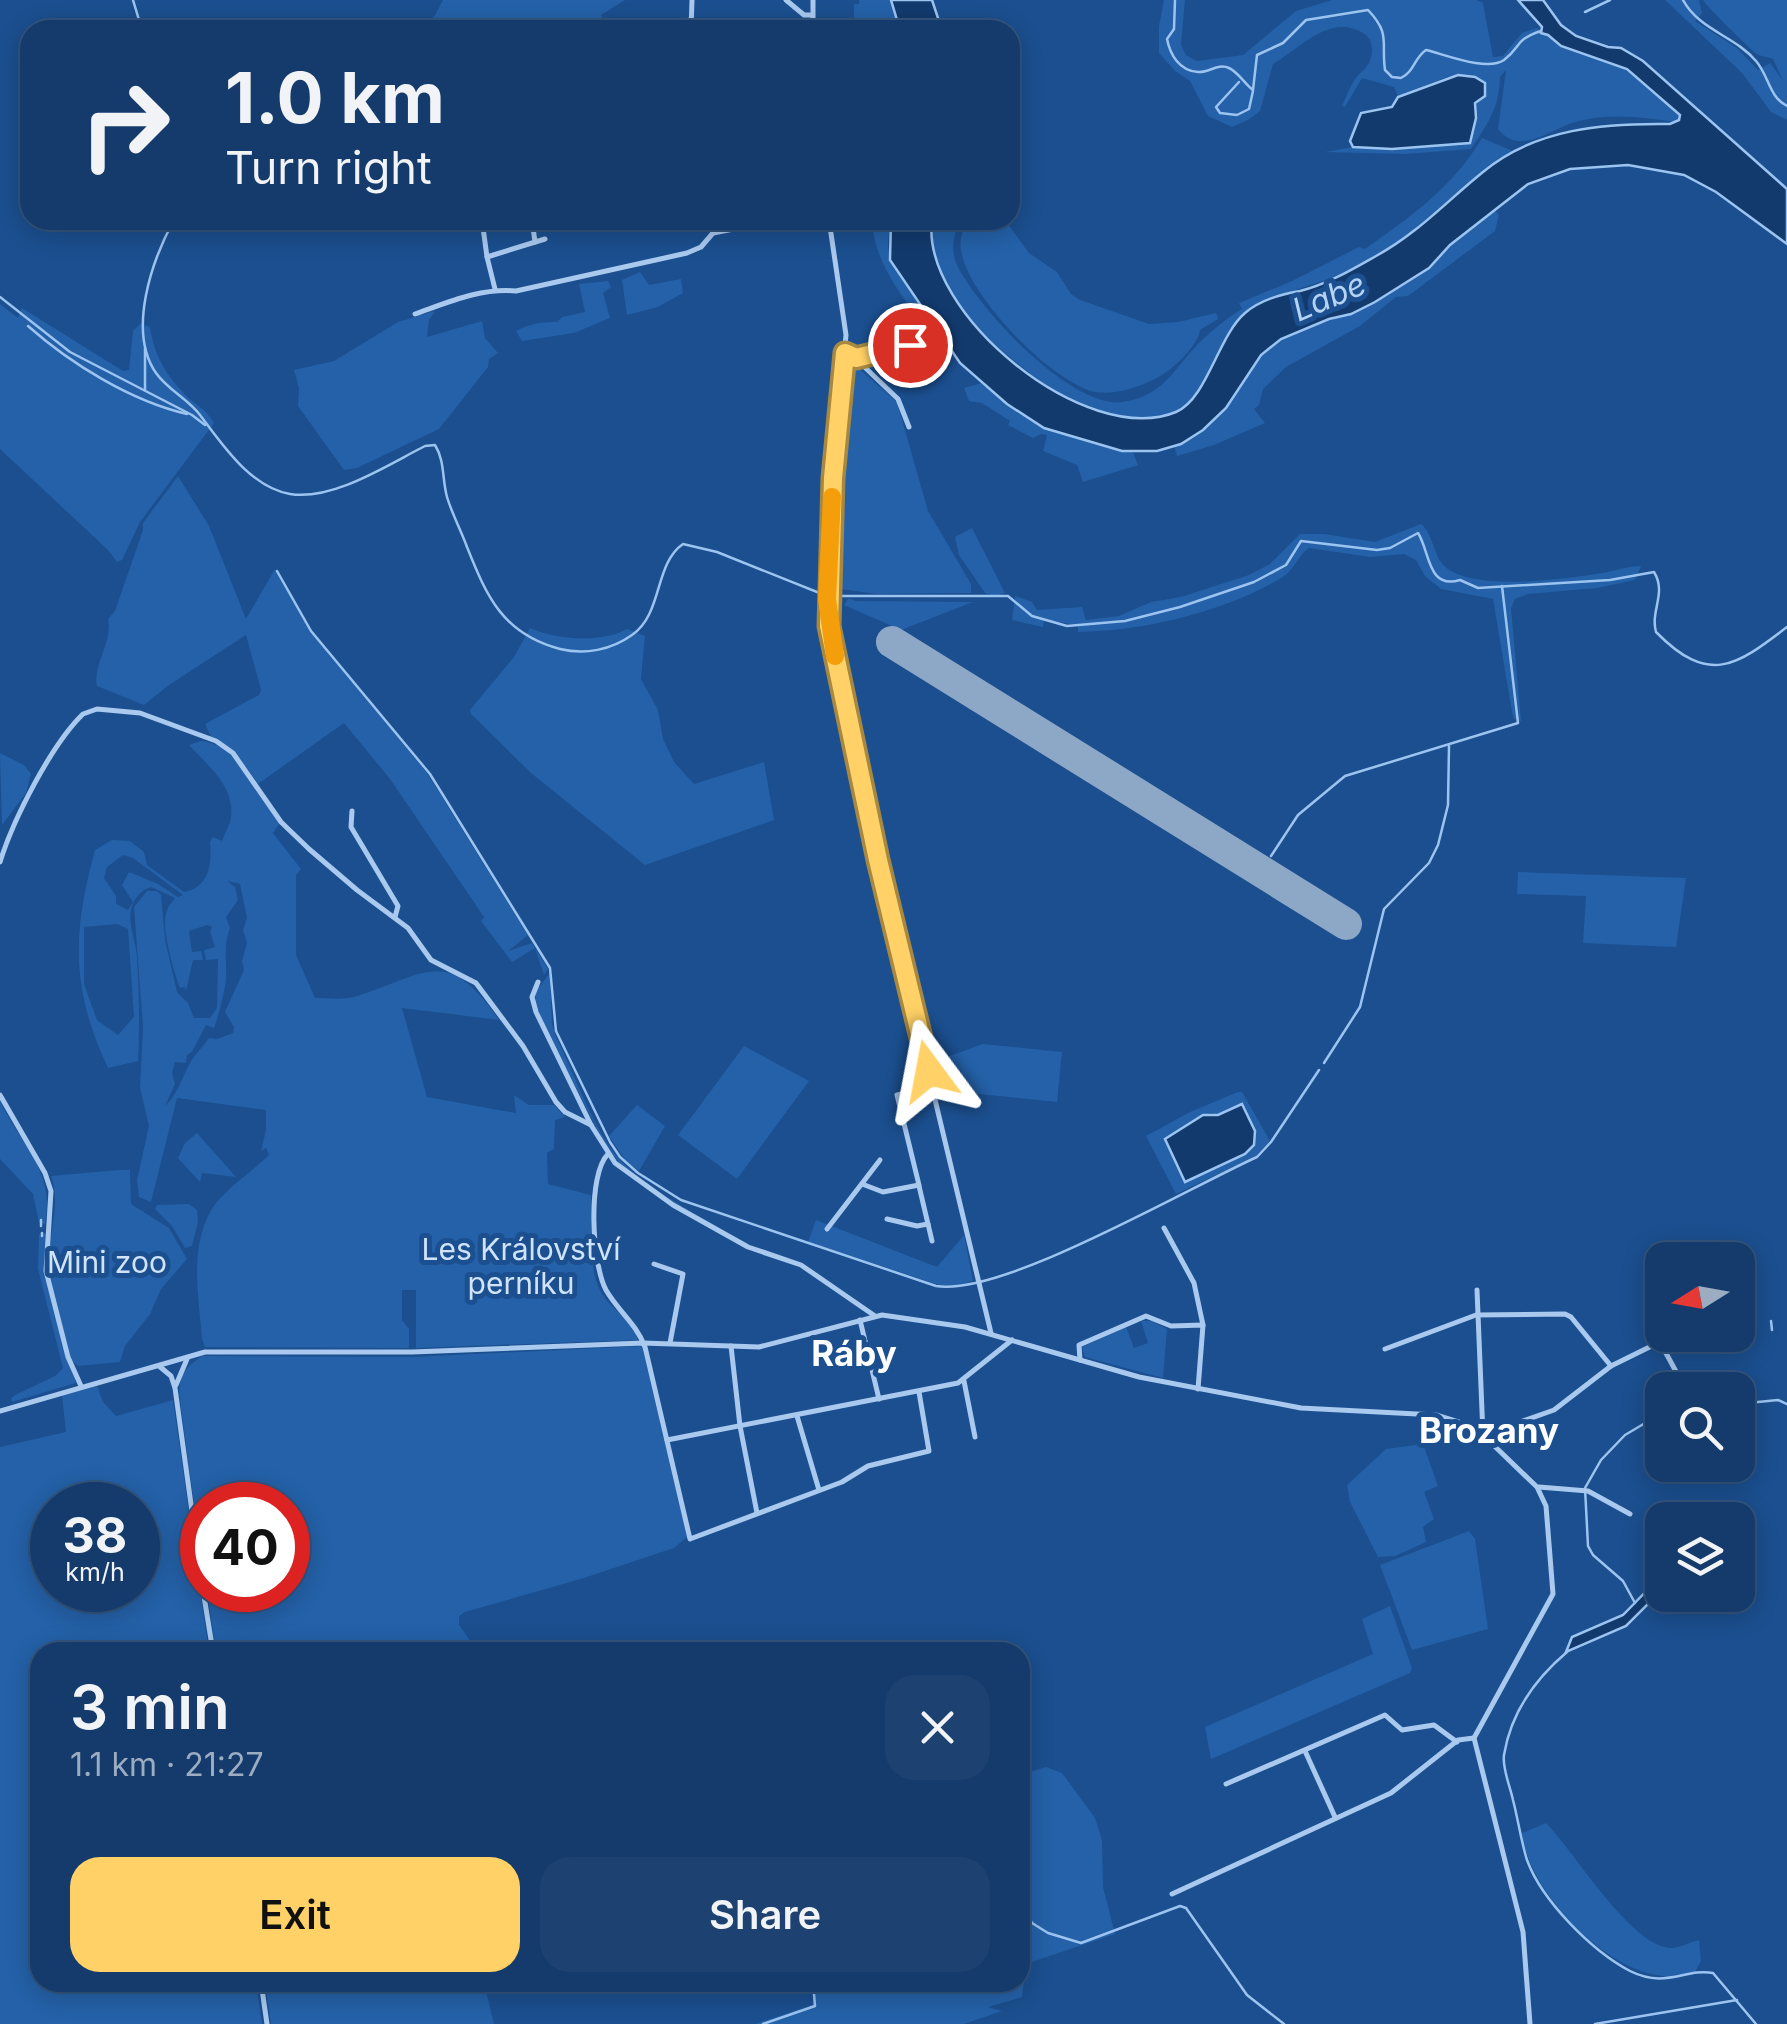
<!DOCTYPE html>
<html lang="en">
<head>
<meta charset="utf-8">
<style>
  body { margin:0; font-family:Inter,sans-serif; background:#1d4271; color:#f1f3f6; height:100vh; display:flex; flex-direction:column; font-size:38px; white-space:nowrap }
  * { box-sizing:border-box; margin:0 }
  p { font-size:32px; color:#9dadc1 }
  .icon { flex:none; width:55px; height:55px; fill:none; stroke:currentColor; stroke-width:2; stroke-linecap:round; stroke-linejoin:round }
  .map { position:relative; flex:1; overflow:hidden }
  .sheet { position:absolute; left:30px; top:1642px; width:1000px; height:350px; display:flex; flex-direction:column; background:#143b6b; border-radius:30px; box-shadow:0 5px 25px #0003,0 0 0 2px #33557e }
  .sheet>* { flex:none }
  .top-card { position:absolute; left:20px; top:20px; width:1000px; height:210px; border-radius:30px; box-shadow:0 5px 25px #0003,0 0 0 2px #33557e; background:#143b6b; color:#f1f3f6; overflow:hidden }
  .needle { width:65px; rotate:259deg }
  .fabs { position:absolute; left:1645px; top:1242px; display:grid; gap:20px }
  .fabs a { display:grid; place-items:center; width:110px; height:110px; border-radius:20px; background:#143b6b; box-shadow:0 5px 25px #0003,0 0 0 2px #33557e; font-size:50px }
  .speed { position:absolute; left:30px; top:1482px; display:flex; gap:20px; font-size:50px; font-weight:700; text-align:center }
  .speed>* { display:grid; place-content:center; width:130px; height:130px; border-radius:50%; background:#143b6b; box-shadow:0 5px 25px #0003,0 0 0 2px #33557e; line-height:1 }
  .speed small { font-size:25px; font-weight:400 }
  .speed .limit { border:15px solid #d22; background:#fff; color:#111 }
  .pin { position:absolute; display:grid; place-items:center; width:85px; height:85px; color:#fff; margin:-42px; border:5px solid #fff; border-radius:50%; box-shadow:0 2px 10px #0007 }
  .me { position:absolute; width:110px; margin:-55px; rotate:347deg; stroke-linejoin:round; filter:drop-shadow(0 0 8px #0008) }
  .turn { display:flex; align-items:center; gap:35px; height:210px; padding:0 40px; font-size:45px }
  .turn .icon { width:130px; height:130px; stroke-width:2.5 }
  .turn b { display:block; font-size:70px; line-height:85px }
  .round { display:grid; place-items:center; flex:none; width:105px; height:105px; border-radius:30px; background:#1d4271 }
  .summary { display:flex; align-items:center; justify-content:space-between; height:170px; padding:0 40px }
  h1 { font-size:60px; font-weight:600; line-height:75px }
  .action { display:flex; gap:20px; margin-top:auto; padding:20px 40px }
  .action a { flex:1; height:115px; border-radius:30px; background:#ffd166; color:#111; font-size:40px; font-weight:600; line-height:115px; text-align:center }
  .action a+a { background:#1d4271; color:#f1f3f6 }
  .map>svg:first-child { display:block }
</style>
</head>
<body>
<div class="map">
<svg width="1787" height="2024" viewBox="0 0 1787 2024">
  <rect width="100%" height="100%" fill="#1b4f8f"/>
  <!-- green -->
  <g fill="#2461a8" fill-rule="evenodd">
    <polygon points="443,0 625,0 601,15 604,30 427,30"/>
    <polygon points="859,0 891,0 900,30 854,30 854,4 859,4"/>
    <path d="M1164,0H1185L1181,45L1186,55L1197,61L1243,55L1296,11L1332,0H1477L1483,3L1493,57L1503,56L1522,33L1537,28C1562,51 1599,54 1628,70C1648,81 1668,100 1680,118L1675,122C1644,117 1610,113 1579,121C1560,125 1538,143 1518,141C1509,140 1504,136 1498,129L1506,70L1500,77C1500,107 1487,125 1471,149L1405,154L1325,152L1353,147L1464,145L1476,118L1475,103L1481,99L1447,77L1398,97L1394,87L1362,78L1345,107L1342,106C1346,97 1350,86 1356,78C1360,72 1368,68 1370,60C1374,50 1372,38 1363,33C1329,13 1300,49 1273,64L1260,111L1248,120L1232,127L1208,116L1190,81L1175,71L1159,53V26Z"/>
    <path d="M1665,0H1699L1702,13L1695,21L1737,48L1758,70L1770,63L1783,81L1773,59C1768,57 1762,57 1757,54C1752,51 1704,4 1703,0H1787V120L1771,112L1742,73Z"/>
    <path d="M1482,138L1513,151C1473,174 1443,210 1407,237C1388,252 1364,264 1341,274C1315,286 1264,296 1244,314C1217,338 1211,379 1188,404C1179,414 1166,416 1153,417C1092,423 1043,386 999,348C963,317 925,271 932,220H960C954,234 950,250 957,265C978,308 1071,409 1123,402C1164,396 1174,368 1199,343C1212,330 1227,318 1242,309L1239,303L1292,281L1359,247L1365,249C1410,217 1453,187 1482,138Z"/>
    <path d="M1494,209L1499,215L1495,231L1408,296L1396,297L1360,326L1286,367L1263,389L1259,405L1254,409L1265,423L1214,445L1177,456L1174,446C1221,435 1231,383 1262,354C1293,324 1337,323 1373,303C1390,293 1410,283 1426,270C1432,266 1435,258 1440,253C1457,237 1476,223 1494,209Z"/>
    <path d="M872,220H891C890,228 888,238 888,246C890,267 919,300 930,320L921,322C898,290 874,261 872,220Z"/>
    <path d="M966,220H1005L1029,253L1057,272L1071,294L1080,300L1149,324L1178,322L1216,313L1218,319L1200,330C1198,344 1180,362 1168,371C1150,384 1117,396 1095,392C1051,382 967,295 961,250C959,240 963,230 966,220Z"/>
    <polygon points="640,272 649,285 681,279 683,293 658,307 627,315 622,280"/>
    <path d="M608,281L611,287L603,293L610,318L574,333L522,341L516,331C531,323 541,322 557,322L562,317L585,312L579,284Z"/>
    <path d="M0,304L18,318L22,308L123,371L129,370L133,331L140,324L150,327C154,357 169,380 191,400C201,408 207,411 214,423L140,522L122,560L117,562L108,550L0,449Z"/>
    <polygon points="435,311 429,320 427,337 482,321 485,338 498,353 489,359 488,367 439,429 357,468 344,470 298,406 299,388 294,370 334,361 398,322"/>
    <polygon points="856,366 897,402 928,511 971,584 971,593 876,594 834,588 838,482 850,369"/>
    <path d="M982,383C1032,426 1060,434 1122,451L1132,450L1138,465L1083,482L1077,465L1043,451L1047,435L1041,434L1033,438L1008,425L1010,421L982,403L969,401L964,388Z"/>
    <path d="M178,476L209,526L246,619L275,569L310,631L427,773L528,935L508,951L532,943L548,969L544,975L535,948L512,962L481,921L484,917L390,779L344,723L258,784L235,751L211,737L205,724L259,695L261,690L246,635L169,685L144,705L97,686C92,665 113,643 108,619L115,611L143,530V523Z"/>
    <path d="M1421,524C1435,535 1432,558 1448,569C1480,591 1564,579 1602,573C1615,571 1627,566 1641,566L1635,580L1597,588L1528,594L1515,599L1511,608L1521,721L1514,719L1512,712L1493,599L1441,589L1425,576L1416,560L1404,554L1370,557L1309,548C1298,555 1294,570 1283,577C1225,612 1145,631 1078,632V625L1044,620L1043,627L1012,620L1015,596L1032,602L1037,610L1082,607L1086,620L1119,616L1151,602L1181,597L1249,575L1270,564L1300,534H1324L1375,542Z"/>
    <polygon points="972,528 1005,593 995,596 985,593 959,555 955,537"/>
    <polygon points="849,598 855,601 973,602 901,630 844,605"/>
    <path d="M530,628C555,640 603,643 627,629L645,636L641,679L658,710L663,739L674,762L694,784L764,762L774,820L645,865L531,773L471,714L470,710L514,657Z"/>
    <path d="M201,741C238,743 261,796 279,824L273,833L301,869L296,875V955L315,998C327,998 342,1000 354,997C426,975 446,943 499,1020L402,1008L427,1097L516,1113L514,1095L529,1105H554L565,1117L555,1120L554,1149L547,1153L548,1184L591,1195C593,1224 587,1264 600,1290C609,1309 633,1319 638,1340L416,1348V1290H402V1320L409,1329V1348L205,1347L202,1339C199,1298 190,1254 208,1216C220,1191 250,1174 269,1155L266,1148L261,1151L266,1130V1110L177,1098L151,1202L139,1197L137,1180L149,1126L140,1088L143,1027L134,907L147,891H157L161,895L165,940L177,992L188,1003L194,1018H210L217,1008L218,959L206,960L204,950L215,947L210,932L212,927L207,925L189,931L192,952L201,951L203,960H193L186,991L185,987L180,988C174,971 160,927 167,911C168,906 172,902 175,898L151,887C141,890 133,899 131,910C128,924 136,942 137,957C139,992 140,1026 138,1061L108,1068C71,989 72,934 95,850L112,840L130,841L144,852L147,865L184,892C209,887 212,865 210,842L213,837L222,841C225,833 230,825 231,817C235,786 207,765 189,745ZM123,855L133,858L183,895L178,897L158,884L129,872L122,885L133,902L128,910L116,904V896L104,878L107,867ZM227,881L240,884L247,918L243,930L247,943L242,961L244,970L225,1012L234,1027L233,1033L217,1039L209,1038C204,1045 198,1051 194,1057C183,1072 180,1092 165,1106L175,1084L172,1073L175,1062L186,1063L187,1055L192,1052L206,1025L214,1028C218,1018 225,991 226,979C227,960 223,945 230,928L226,917L238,900L235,887ZM117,924L128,929L134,1017L118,1035L97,1020L84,984V927Z"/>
    <polygon points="0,753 24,765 31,774 26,793 2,825"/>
    <polygon points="1518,872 1686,878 1676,947 1583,943 1586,896 1517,894"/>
    <path d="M550,973L552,1024L556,1037C574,1072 595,1135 622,1162C646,1188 694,1212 725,1232L657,1193L624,1168L607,1148L537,1012L535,992Z"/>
    <polygon points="983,1044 1062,1052 1057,1102 961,1092 937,1094 930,1063"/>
    <polygon points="744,1046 809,1081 737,1179 678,1135"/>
    <path d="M1238,1092H1242L1270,1141L1256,1156L1176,1194L1146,1136L1190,1112ZM1212,1113L1255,1142C1241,1162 1207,1171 1185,1182L1166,1139L1203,1115Z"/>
    <path d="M0,1101C21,1145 56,1172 45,1224L39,1223L33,1194L0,1159Z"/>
    <polygon points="637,1105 665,1126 639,1171 625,1160 609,1136"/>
    <polygon points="197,1133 236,1177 202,1173 200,1182 178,1158 185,1143"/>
    <path d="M119,1170H130L131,1204L169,1228L187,1259L161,1289L150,1314L125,1346L120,1362L78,1366L71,1360C64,1331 51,1298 49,1268C47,1236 62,1207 51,1176Z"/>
    <polygon points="189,1204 197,1210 198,1222 192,1246 185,1248 172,1226 155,1209 157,1205"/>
    <polygon points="816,1220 937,1267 964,1235 973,1281 956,1286 939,1285 808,1242"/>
    <polygon points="47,1233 44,1265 76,1383 12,1402 11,1398 17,1394 55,1376 63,1368 38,1269 39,1234"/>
    <polygon points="1141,1321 1151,1321 1167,1329 1163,1378 1085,1357 1082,1347 1126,1327 1134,1348 1148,1343"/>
    <path d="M642,1346L687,1537L674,1548L584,1578L465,1612L459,1616V1625L469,1639L473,1652H216L207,1590H288V1505H202V1562L180,1400C178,1377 183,1369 202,1356L413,1357Z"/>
    <path d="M97,1386L103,1402L116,1416L173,1400L209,1652H40V1982L256,1983L262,2024H0V1447L66,1432L62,1396ZM52,1505H138V1590H52Z"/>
    <polygon points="1423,1444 1438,1486 1424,1492 1434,1519 1423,1527 1426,1542 1395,1556 1378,1557 1350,1502 1347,1485 1386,1449"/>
    <polygon points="1469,1531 1475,1539 1488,1629 1412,1650 1380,1565"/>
    <polygon points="1390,1606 1412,1668 1410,1673 1211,1759 1205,1727 1373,1654 1362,1619"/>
    <polygon points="1046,1767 1062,1773 1095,1818 1102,1840 1103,1887 1115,1934 1026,1964 1022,1997 988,2007 1002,2011 964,2024 755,2024 812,2005 815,2001 810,1983 1020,1982 1020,1775"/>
    <path d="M1546,1823C1574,1851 1629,1944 1670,1948C1680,1948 1690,1942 1699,1940L1701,1961L1695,1972C1627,1999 1528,1896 1522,1833Z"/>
    <polygon points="265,1983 484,1983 494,2024 271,2024"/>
  </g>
  <!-- water -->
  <g fill="#123a6d" stroke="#9cc4f0" stroke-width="2.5">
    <polygon points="891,0 932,0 942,30 900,30"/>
    <path d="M1518,0H1543L1561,25L1576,36L1608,47L1621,48L1643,61L1787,189V244L1716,192L1684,175L1628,165L1570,169L1528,184L1450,245L1429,268L1375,302L1351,314L1329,319L1281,339L1261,355L1226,408L1203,430L1181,444L1157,451H1122L1044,428L1007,404L960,363L890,260L891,220H932C920,313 1086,449 1176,412C1207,399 1218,336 1245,313C1259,301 1282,294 1300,291C1326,285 1353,269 1376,256C1417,234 1448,200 1483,172C1536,128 1605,123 1670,124L1679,120L1680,115L1627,69L1561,46L1548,35L1541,33L1542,27Z"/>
    <polygon points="1458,75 1475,77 1485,83 1485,96 1475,103 1476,118 1470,143 1392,149 1353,147 1350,141 1361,113 1392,107 1398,97"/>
    <polygon points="1242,1104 1255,1131 1254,1145 1245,1154 1185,1182 1165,1139 1203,1115 1218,1115"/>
    <polygon points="1662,1575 1662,1590 1626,1626 1566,1652 1572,1637 1623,1615"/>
  </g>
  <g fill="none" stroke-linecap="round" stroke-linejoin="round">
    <!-- stream -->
    <g stroke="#9cc4f0" stroke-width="2.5">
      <polyline points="133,0 142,30"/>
      <path d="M1175,0L1174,29L1167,39C1170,54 1179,71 1198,72C1209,73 1218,63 1229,68C1238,72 1245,84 1253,90L1257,55L1283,43L1306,20L1368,10C1391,34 1381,42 1385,70L1392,77L1401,78C1415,71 1414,58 1426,50C1444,54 1487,72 1504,60C1522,46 1514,40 1541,31"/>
      <path d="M1683,0C1699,30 1735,36 1756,61C1769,76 1769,97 1787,106"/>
      <polyline points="1585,12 1610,0"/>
      <polyline points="1239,82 1216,107 1220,113 1237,115 1249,109 1253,91"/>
      <path d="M174,220C152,260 127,331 156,373C168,390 188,399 200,415C222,444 250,487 290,494C333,501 389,464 425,446L435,445C445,461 442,479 447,497C452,514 461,530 467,547C487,597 503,634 560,649C585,655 611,650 632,635C663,614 654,564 683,544L717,552L827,596H1008L1032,616L1067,626L1125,621L1180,607L1254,582L1286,565L1301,541L1377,550L1390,548L1418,533C1430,551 1427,590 1460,580L1478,588L1610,580L1654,572C1667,593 1650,611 1656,632C1709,686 1736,666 1787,627"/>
      <polyline points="0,297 70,352 192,415 205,425"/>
      <path d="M28,326C71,364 131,401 187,414"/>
      <polyline points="145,348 145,390"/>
      <path d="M277,571L311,631L430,774L550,968L556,1031L610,1142L620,1157L638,1173L681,1200L936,1286C1002,1297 1188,1188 1257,1157L1271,1142L1319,1070"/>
      <polyline points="1271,856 1298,815 1345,776 1518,723 1502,586"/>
      <polyline points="1324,1063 1360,1007 1384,909 1429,863 1438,845 1448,805 1449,746"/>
      <polyline points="41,1220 41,1226"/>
      <polyline points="42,1233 42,1236"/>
      <polyline points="1771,1321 1772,1330"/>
      <polyline points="1738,1404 1778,1400 1787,1404"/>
      <polyline points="1635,1603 1623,1581 1593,1555 1588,1546 1585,1488 1601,1460 1625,1435 1662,1413"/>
      <path d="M1567,1652C1535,1679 1511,1712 1504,1755C1502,1768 1510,1786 1513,1800C1518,1819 1521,1841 1527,1860C1542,1901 1592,1951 1630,1971C1666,1989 1685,1968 1713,1973L1756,2024"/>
      <polyline points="1020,1900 1032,1923 1048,1933 1081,1943 1180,1906 1186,1908 1247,1995 1284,2024"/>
      <polyline points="763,2024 815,2006 813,1982"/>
      <polyline points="1595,2024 1737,2000"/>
    </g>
    <!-- runway -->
    <polyline stroke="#8da7c7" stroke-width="32" points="892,642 1346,924"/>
    <!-- minor -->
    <g stroke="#a9c9ee" stroke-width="5">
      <polyline points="786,0 804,15 812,15"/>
      <polyline points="813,0 813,30"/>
      <polyline points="653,30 690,20"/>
      <polyline points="691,30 692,0"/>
      <polyline points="482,220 487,257"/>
      <polyline points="532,220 535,242"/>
      <polyline points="713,220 713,233"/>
      <polyline points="829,220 846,335 833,478 829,626 883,883 991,1333"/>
      <polyline points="495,289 487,257 545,239"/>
      <path d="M415,314C449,302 480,288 516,291L687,253L701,247L713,233L781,220"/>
      <polyline points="845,353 853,356 898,399 909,427"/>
      <polyline points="856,358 910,345 915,360 902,362 897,348"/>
      <polyline points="352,811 351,827 398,906 395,917"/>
      <path d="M0,862C13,820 51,745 83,714L97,709L140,713L216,741L233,753L281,822L309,849L357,890L408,928L431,960L476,983L523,1046L556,1102L565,1112L591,1125"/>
      <polyline points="538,982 532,997 536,1012 591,1125 615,1163 673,1205 748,1247 801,1265 875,1316"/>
      <polyline points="0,1095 45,1173 51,1191 46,1271 68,1357 81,1386"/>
      <path d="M608,1154C587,1175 592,1264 606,1290C618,1311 636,1323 645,1347L690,1539L842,1482L868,1466L929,1451L919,1392"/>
      <polyline points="862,1184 883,1192 919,1185 897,1095 932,1087"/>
      <polyline points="887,1219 917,1226 928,1224 919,1186"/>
      <polyline points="928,1224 932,1241"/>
      <polyline points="1164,1228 1194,1283 1203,1325"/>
      <polyline points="827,1229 880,1160"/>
      <polyline points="654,1264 683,1274 670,1343"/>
      <polyline points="1477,1290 1483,1435"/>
      <polyline points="860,1320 879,1399"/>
      <polyline points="1660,1342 1686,1390"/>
      <polyline points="731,1346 740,1426 757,1513"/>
      <polyline points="1385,1349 1476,1315 1565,1314 1571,1317 1611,1366"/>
      <polyline points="1080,1360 1079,1345 1146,1316 1171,1326 1203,1325 1198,1389"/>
      <polyline points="159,1366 171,1376 175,1388 202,1584"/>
      <polyline points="964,1381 975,1437"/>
      <polyline points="176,1385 187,1359"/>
      <polyline points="0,1411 205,1352 412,1352 643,1343 759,1347 882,1315 965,1327 1139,1377 1301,1408 1436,1415 1468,1425 1483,1435 1537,1487 1546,1506 1553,1594 1474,1738 1523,1932 1530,2024"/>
      <polyline points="797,1416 819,1490"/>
      <polyline points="1483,1435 1554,1410 1611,1366 1674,1335"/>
      <polyline points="667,1440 958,1383 1012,1340"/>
      <polyline points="1539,1487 1588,1491 1630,1514"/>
      <polyline points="203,1590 213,1652"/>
      <polyline points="1305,1751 1335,1817"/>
      <polyline points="1226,1784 1385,1715 1402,1730 1434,1725 1457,1742"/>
      <polyline points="1172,1894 1391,1793 1458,1740 1474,1738"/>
      <polyline points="261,1982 267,2024"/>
    </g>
  </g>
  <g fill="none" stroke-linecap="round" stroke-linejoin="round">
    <!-- route casing -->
    <g stroke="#a68842" stroke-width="25">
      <polyline id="route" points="910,345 856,358 845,353 833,478 829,626 878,860 929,1071"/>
    </g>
    <!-- route -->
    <use href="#route" stroke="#ffd166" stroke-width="18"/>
    <!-- slow -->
    <polyline stroke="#f59e0b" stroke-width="18" points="832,497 827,599 835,656"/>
  </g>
  <g text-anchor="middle" stroke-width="10" stroke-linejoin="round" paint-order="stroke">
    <!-- park labels -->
    <g font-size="30" fill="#cfe3fa" stroke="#1b4f8f">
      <text x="521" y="1260">Les Království<tspan x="521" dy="34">perníku</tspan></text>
      <text x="107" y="1273">Mini zoo</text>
    </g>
    <!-- water labels -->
    <g font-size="32" font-style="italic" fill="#b5d3f5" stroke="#1b4f8f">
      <text transform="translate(1329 297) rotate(-23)" y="11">Labe</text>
    </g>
    <!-- quarter labels -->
    <g font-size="35" font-weight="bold" fill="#fff" stroke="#1b4f8f">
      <text x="854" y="1366">Ráby</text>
      <text x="1489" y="1443">Brozany</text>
    </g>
  </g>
</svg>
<div class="fabs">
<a><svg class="needle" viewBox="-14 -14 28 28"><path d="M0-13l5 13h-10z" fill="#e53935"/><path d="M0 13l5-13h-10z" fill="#9dadc1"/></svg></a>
<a><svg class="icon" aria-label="search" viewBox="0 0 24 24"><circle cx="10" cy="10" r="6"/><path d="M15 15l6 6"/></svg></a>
<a><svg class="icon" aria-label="layers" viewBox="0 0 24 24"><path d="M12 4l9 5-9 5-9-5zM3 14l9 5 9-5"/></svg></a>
</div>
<div class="speed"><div>38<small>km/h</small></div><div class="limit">40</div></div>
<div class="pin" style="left:910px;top:345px;background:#d93025"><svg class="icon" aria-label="arrive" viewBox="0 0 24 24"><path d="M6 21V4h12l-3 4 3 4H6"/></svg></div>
<svg class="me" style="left:929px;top:1071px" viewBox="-20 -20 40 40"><path d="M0-17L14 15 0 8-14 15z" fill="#ffd166" stroke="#fff" stroke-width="4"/></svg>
<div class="top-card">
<div class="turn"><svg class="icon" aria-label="right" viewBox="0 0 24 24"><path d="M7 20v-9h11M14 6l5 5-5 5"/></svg><div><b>1.0 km</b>Turn right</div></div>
</div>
<section class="sheet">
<div class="summary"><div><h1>3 min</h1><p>1.1 km · 21:27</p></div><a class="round"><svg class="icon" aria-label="close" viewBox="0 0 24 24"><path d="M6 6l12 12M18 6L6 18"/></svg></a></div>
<div class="action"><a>Exit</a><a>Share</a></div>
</section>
</div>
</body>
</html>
